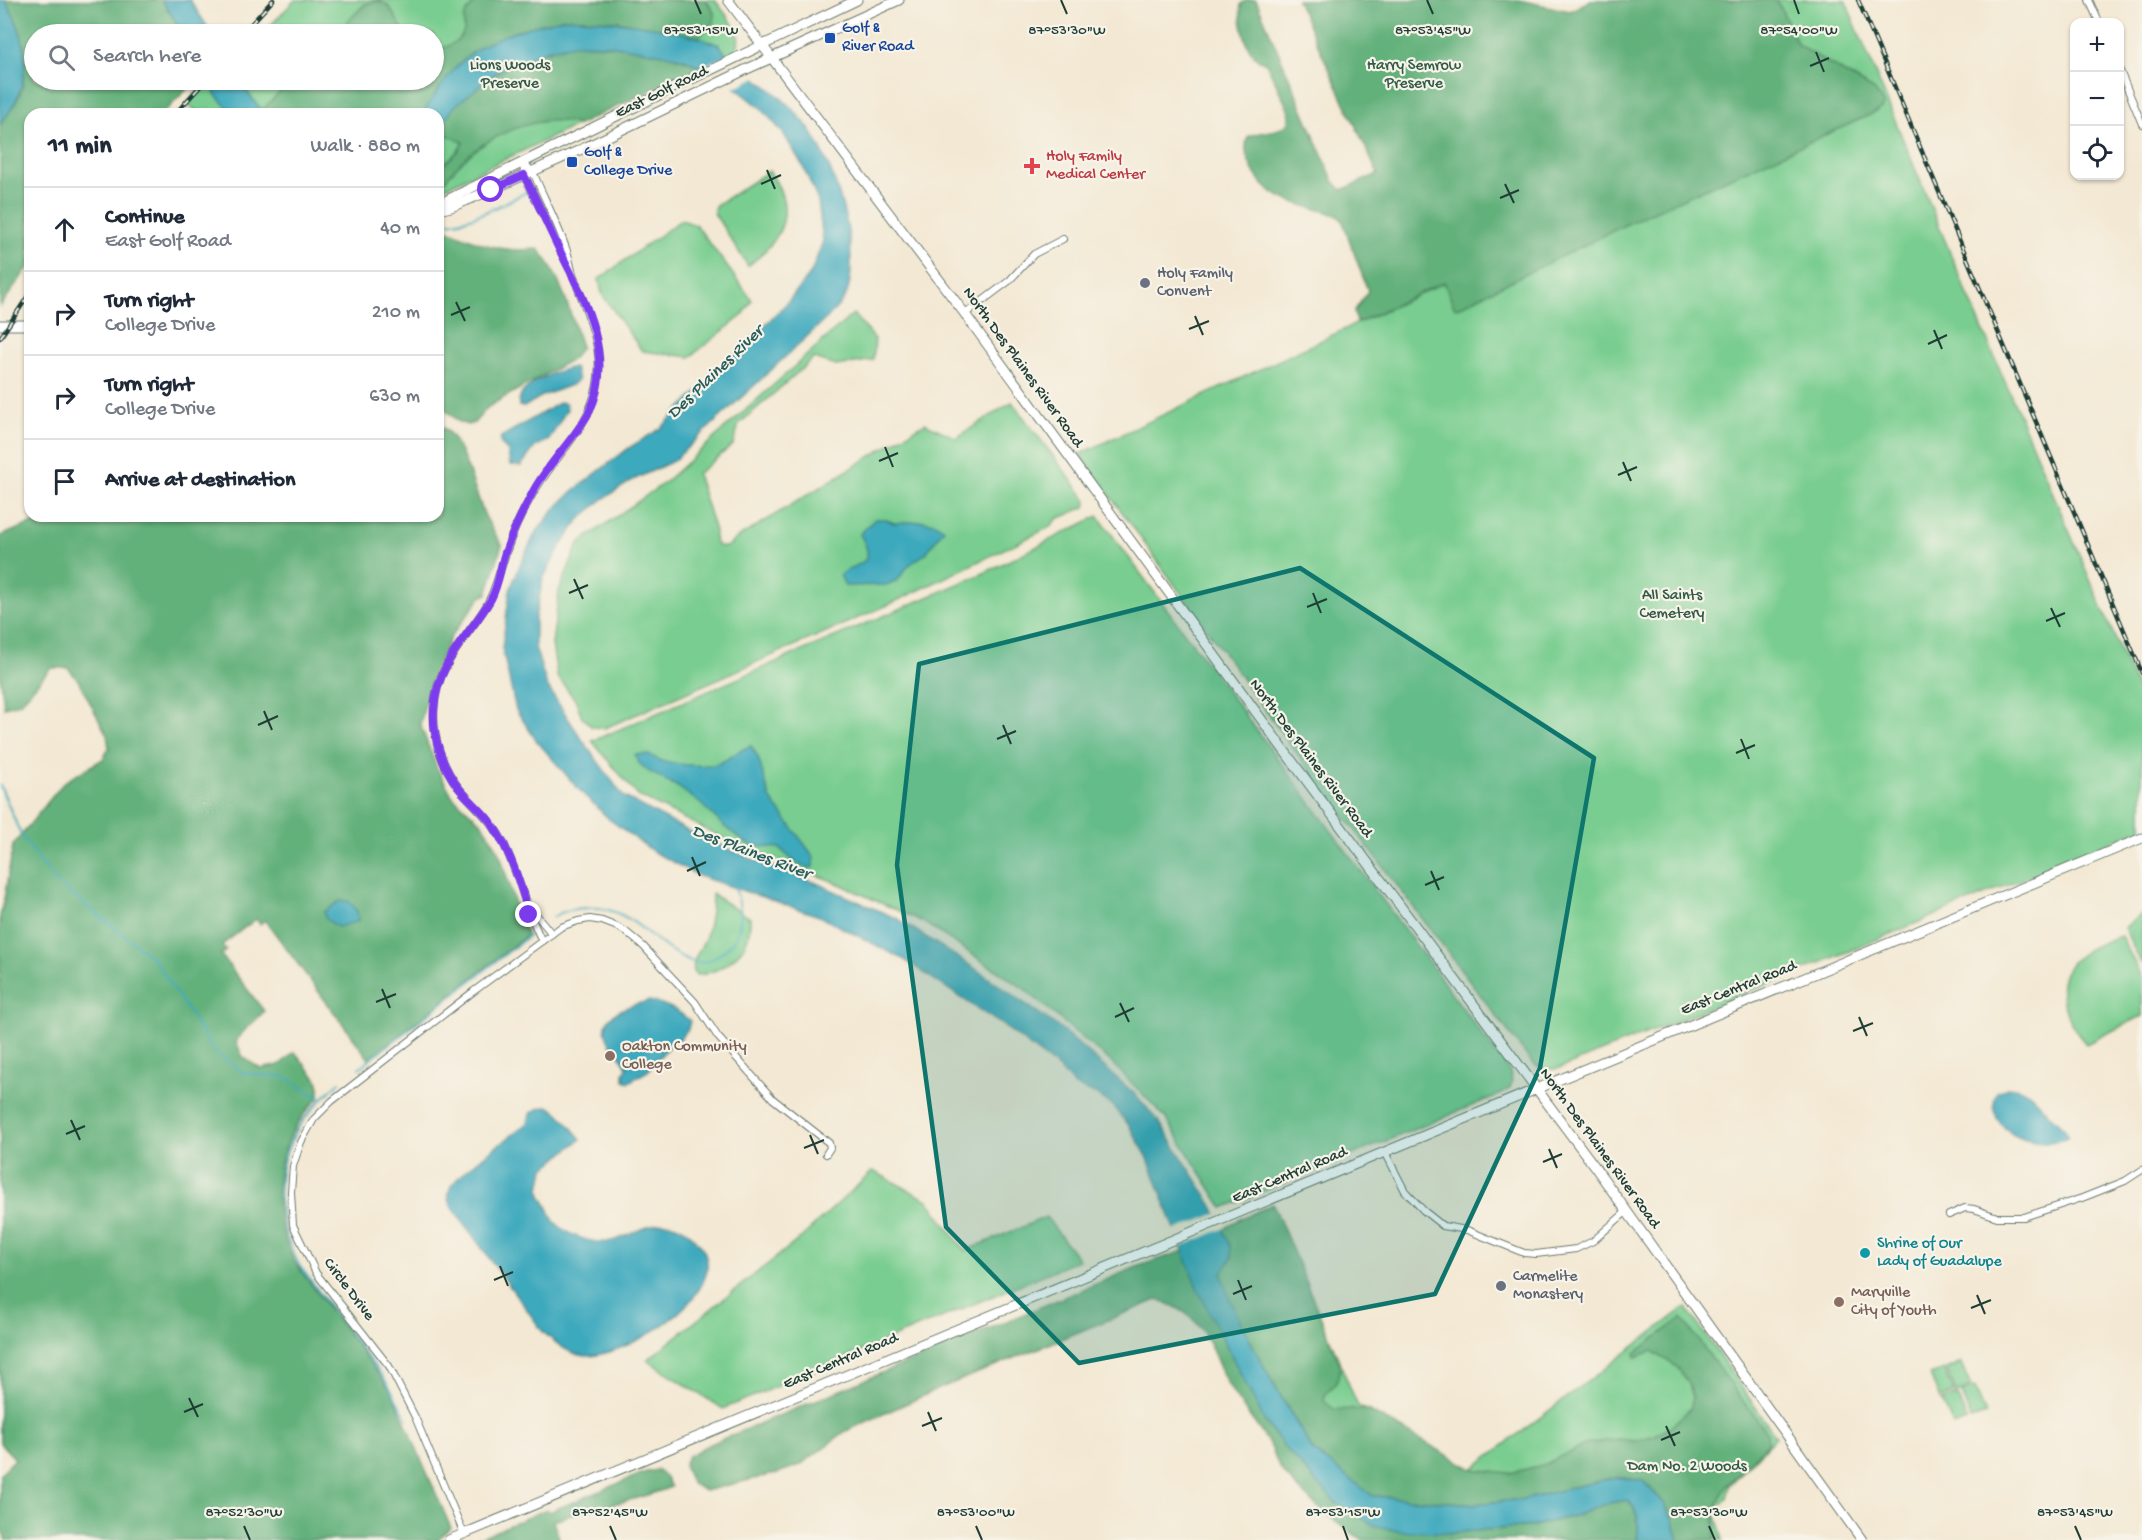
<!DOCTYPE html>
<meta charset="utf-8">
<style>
body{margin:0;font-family:"Gochi Hand",sans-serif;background:#f2f2f3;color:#1f2937}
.controls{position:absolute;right:18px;top:18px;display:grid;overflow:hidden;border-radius:12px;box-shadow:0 2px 4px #0004}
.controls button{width:54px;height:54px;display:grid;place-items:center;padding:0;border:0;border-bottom:2px solid #e0e1e3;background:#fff;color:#1f2937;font:30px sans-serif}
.stop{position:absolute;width:18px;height:18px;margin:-14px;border:4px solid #7c3aed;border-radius:50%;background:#fff}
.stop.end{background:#7c3aed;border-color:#fff;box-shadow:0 2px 6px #0008}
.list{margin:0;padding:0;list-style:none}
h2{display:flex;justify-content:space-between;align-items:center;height:78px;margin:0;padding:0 24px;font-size:26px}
h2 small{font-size:20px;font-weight:400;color:#747a83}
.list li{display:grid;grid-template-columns:39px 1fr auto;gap:18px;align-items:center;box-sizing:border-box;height:84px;padding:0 24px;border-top:2px solid #e0e1e3}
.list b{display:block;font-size:22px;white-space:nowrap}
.list p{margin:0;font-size:20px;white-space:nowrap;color:#747a83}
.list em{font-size:20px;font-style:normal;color:#747a83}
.icon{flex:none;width:33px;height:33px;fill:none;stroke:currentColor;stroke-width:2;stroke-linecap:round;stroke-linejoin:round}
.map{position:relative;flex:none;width:2142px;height:1540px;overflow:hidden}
.search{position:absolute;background:#fff;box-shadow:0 2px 4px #0004;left:24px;top:24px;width:420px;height:66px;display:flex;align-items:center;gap:15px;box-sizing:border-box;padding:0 21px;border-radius:33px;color:#747a83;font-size:22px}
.panel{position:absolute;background:#fff;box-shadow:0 2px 4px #0004;left:24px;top:108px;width:420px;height:414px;border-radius:18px}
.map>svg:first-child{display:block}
.green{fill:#79cd90;stroke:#4c8562;stroke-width:1.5}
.forest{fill:#62b07a;stroke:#407657;stroke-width:1.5}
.water{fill:#3da9bd;stroke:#2e7378;stroke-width:1.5}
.pier{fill:#f3e8d3}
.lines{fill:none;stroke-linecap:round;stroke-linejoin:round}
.stream{stroke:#3da9bd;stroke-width:2}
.street-casing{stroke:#69796c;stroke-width:8}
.secondary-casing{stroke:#69796c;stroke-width:11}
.primary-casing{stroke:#69796c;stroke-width:11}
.street{stroke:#fff;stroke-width:6}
.secondary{stroke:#fff;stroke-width:9}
.primary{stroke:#fff;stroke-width:9}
.rail-casing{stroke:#1f3d34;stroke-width:4.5}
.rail{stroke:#f7f3e8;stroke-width:2;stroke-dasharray:7;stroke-linecap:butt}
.route{stroke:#7c3aed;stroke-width:8}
.marked{fill:#0f766e;fill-opacity:0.2;stroke:#0f766e;stroke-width:4.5;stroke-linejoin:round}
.ticks{fill:none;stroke:#1f3d34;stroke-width:2}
.transit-dot{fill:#1a4fb4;stroke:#f7f3e8;stroke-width:2}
.health-dot{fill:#e0444e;stroke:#f7f3e8;stroke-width:2}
.worship-dot{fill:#6b7280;stroke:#f7f3e8;stroke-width:2}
.education-dot{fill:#8d6e63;stroke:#f7f3e8;stroke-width:2}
.culture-dot{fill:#0f9aa8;stroke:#f7f3e8;stroke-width:2}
.labels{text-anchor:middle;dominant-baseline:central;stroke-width:4.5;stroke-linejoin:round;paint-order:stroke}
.transit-label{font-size:16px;fill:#164399;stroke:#f7f3e8;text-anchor:start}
.park-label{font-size:16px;fill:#315a46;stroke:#f7f3e8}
.street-label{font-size:16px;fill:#1f3d34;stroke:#f7f3e8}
.health-label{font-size:16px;fill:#be3a42;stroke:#f7f3e8;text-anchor:start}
.worship-label{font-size:16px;fill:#5b616d;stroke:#f7f3e8;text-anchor:start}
.education-label{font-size:16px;fill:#785e54;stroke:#f7f3e8;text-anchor:start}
.culture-label{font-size:16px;fill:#0d838f;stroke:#f7f3e8;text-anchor:start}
.water-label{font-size:18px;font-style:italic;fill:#285d5d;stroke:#f7f3e8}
.ticks-label{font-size:15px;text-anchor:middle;fill:#1f3d34;stroke:#f7f3e8;stroke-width:4.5;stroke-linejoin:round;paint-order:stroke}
</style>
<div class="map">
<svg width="2142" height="1540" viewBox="0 0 2142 1540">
<rect width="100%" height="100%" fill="#f7f3e8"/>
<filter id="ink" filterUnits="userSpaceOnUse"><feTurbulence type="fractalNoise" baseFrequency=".0167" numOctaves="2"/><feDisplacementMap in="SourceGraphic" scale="12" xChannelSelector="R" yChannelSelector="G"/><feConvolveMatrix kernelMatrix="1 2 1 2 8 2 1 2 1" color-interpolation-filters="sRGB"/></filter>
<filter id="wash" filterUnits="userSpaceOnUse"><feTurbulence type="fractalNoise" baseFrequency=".008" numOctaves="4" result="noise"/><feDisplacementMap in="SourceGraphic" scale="24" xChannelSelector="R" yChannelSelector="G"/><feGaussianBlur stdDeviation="1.35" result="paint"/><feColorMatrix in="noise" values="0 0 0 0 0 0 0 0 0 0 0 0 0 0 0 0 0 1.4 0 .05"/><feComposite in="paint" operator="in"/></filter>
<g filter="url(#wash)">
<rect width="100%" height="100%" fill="#f3e8d3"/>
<g class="green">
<path d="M295 0H715C726 16 753 40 729 56L725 55 438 191V114H265L247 92 242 80H434V34H262Z"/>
<path d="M1777 0H1845L1961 279 2142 701V829L1852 950 1561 1068C1549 1070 1542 1069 1532 1063L1289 743 1080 454 1445 282 1877 95 1875 91 1798 45Z"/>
<path d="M208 80H211L215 94 233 114H192L195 110 187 103Z"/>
<path d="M769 171C798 211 783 239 748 266L714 213 715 206Z"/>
<path d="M681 220 696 225 752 300 743 315 690 357 642 351 602 294 599 279Z"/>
<path d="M853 314 875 339 873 360 836 366 814 358 739 424 733 445 697 474 715 531 714 540 718 546 727 547 737 538 925 423 956 438 1012 402 1087 501 1085 507 1057 519 1050 527 888 605 605 728 592 727 582 717 576 701 557 676 552 644 559 591 579 543 664 483Z"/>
<path d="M1098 516 1510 1072 1512 1082 1510 1088 1503 1093 1223 1208 1165 1117 1111 1062 1022 987 923 922 835 882 741 847 638 796 592 741 984 573Z"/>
<path d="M712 894 750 918C750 924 750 931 748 937 742 957 717 974 697 975L693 972C692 956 702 950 706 936 710 921 712 910 712 894Z"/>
<path d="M2142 914V965L2124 928Z"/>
<path d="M2121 936 2142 977V1016L2086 1044C2075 1032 2068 1020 2064 1004 2052 964 2088 946 2121 936Z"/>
<path d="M873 1171 928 1200 965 1251 1046 1217 1079 1260 723 1409 647 1360 803 1236Z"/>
<path d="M1273 1204 1358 1406 1472 1469 1686 1307 1776 1437 1730 1485 1727 1498 1715 1512 1723 1540H1679L1672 1518 1373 1496 1230 1245 1223 1230 1238 1220Z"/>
<path d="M1961 1363 1971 1387 1956 1393 1947 1369Z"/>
<path d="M1945 1370 1954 1393 1940 1399 1930 1375Z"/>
<path d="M1975 1388 1986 1414 1971 1419 1961 1393Z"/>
<path d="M1957 1395 1967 1421 1953 1426 1942 1401Z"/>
</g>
<g class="forest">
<path d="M5 0H162L184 34H34V80H196L162 114H30V265L0 307V124C26 94 28 77 19 39 16 24 13 13 5 0Z"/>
<path d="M476 0H706L715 14 714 21 699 37 617 21 565 18 513 32 444 82 422 114H265L262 110 292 80H434V51C444 48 462 42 464 30 464 24 463 20 465 15 468 9 473 7 476 0Z"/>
<path d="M1247 0H1256L1334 182 1342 190 1378 174 1297 0H1519L1570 11 1591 0H1777L1798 45 1875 91 1883 103 1882 108 1872 114 1635 220 1457 308 1454 307 1444 282 1357 323 1354 312 1368 291 1342 220 1336 215C1300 203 1266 203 1250 164 1246 154 1244 148 1248 137 1261 130 1277 134 1289 123V111L1266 63C1263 61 1260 61 1257 59 1245 49 1239 18 1241 4Z"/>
<path d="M378 1 388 5 406 34H335L365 4Z"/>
<path d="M574 44C616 45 662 48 700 67L578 125C547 113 507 129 481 146 464 157 450 174 438 189 438 185 437 178 438 174 442 160 459 156 463 142L438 131C444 123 449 112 456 105 488 71 530 54 574 44Z"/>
<path d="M438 225C475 242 496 253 538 249 559 271 572 317 581 347L573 359 503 398 488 407 474 423 467 425 458 421 438 403Z"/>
<path d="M438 426C460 429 476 497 485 516 490 526 496 536 502 545L487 594 481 597 452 635 433 674 420 724 437 768 453 797 481 822 499 851 515 904 527 935 369 1059 265 920 260 924 256 919 222 945 226 950 221 955 264 1011C254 1024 244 1027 236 1042L243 1057 261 1069 279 1065 295 1052 319 1082V1097C272 1144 266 1206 296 1264L392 1392 451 1528 437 1540H6L0 1525V1474L15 1459 0 1443V916L3 905 13 845 64 782 103 759 109 748 107 735 78 680 68 668H51L20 703 4 707 0 672V536L48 517 438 516Z"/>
<path d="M1273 1204 1341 1366 1336 1383 1325 1394 1324 1401 1334 1409 1368 1410 1472 1469 1510 1473 1543 1465 1587 1444 1618 1439 1634 1441 1655 1435 1669 1428 1690 1409 1693 1398 1689 1384 1677 1367 1652 1351 1636 1357 1635 1353 1682 1318 1767 1433 1768 1443 1724 1489 1715 1512V1540H1679L1672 1518 1664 1503 1643 1481 1615 1477 1526 1499 1475 1504 1373 1496 1313 1451 1271 1380 1243 1327 1228 1295 1221 1274 1232 1257 1230 1245 1223 1230 1238 1220Z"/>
<path d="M1184 1251 1198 1290 1336 1503 1449 1533 1533 1526 1577 1515 1608 1503 1628 1500C1638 1513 1639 1523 1637 1540H1362C1332 1519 1302 1497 1280 1468 1276 1462 1275 1453 1271 1447 1258 1425 1239 1405 1227 1383 1207 1343 1206 1314 1157 1300L936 1390 846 1431 800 1465 778 1473 705 1491 691 1483 684 1465 688 1456 708 1445 1139 1266Z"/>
<path d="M657 1470 666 1478 671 1487C633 1502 591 1507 553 1521L560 1540H474L547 1509 549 1512 646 1472Z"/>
</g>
<g class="water">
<path d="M0 0H5C31 41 33 87 0 124Z"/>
<path d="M162 0H190L212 34H184Z"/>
<path d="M565 18C617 21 671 26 720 45 730 64 752 74 768 87 781 97 794 110 804 122 833 158 862 248 847 293 844 302 833 311 827 318L673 461 633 480 603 499 579 520 559 549 543 579 535 619V647L547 686 581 738 623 796 686 830 752 859 814 882 898 919 973 967 1060 1028 1136 1095 1160 1123 1213 1206 1230 1245 1232 1257 1221 1274 1228 1295 1243 1327 1271 1380 1313 1451 1373 1496 1475 1504 1526 1499 1615 1477 1643 1481 1664 1503 1672 1518 1679 1540H1637C1640 1522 1639 1514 1628 1500L1608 1503 1577 1515 1533 1526 1449 1533 1397 1531 1374 1525 1336 1503 1286 1449 1265 1422 1198 1290 1147 1156 1128 1124 1111 1104 1097 1095 1075 1086 1058 1068 1005 1027 903 959 819 916 699 876 654 852 610 820 581 792 536 740 516 710 502 648 510 590 519 567 535 534 553 511 573 491 630 447 660 429 786 304 811 273 823 241 818 201 803 166 783 133 761 108 737 89 701 67 684 59 658 53 608 45 574 44 546 50 497 72 455 106 438 131V114H422C436 93 451 68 473 52 499 33 534 26 565 18Z"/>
<path d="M211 80H242L247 92 265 114H233L215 94Z"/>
<path d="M570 368H575L578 380 571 385 542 396 524 407 519 406C515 386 554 372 570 368Z"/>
<path d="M561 402 566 404 567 409 549 440 535 447 521 466 510 465 508 452 500 442 501 437Z"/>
<path d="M875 519H885L894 523 924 521 935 523 944 529 926 553 908 566 898 580 886 585 845 586 840 575C860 560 878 566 860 534Z"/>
<path d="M751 746 758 757 770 798 814 857 813 867 810 868 795 862 779 848 753 846 745 842 726 828 701 804 678 787 648 771 639 763 635 755C655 752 649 758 665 762 680 765 698 766 713 765 727 763 736 750 751 746Z"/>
<path d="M340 901H348C355 907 359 912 358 921L338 927 326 919 324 912Z"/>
<path d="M649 1001C665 1004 677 1009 690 1021L688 1029 678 1041 668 1047 648 1071 629 1082 624 1080V1073L627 1067C622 1056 613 1050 608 1040 596 1014 630 1005 649 1001Z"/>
<path d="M2007 1087C2034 1089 2033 1099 2050 1115 2058 1123 2064 1127 2069 1137 2040 1152 1980 1132 1997 1092Z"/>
<path d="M548 1106 559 1113 581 1139 544 1169C543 1176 540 1185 540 1192 541 1196 544 1201 546 1204 549 1209 551 1216 554 1221 565 1234 591 1244 607 1242 636 1237 660 1209 688 1232 694 1238 702 1245 705 1253 723 1299 625 1357 586 1356 569 1355 556 1343 543 1332L452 1207C449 1201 447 1196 450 1189 457 1172 511 1137 528 1123 529 1111 536 1109 548 1106Z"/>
</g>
<g class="pier">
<path d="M727 55 758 76 732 89 697 69Z"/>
<path d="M1218 1213 1225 1228 1180 1247 1173 1231Z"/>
</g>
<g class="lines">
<g class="stream">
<path d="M438 222C463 227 504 203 527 192"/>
<path d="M0 785 21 835 55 881 154 959 214 1051 243 1073 285 1077 321 1099"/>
<path d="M553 917C564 910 575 908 588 908 632 905 654 948 691 961 701 965 709 961 717 956 743 939 745 916 735 888"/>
<path d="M359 1068 530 935"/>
<path d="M340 1082C322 1098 305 1114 294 1135 271 1176 278 1225 299 1265L388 1384 407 1419"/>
</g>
</g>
</g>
<g filter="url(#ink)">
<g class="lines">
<g class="street-casing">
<g id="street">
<path d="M2089 0 2099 22"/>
<path d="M2120 71 2142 124"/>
<path d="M523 162 533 172C544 198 558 224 567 251 570 260 571 269 574 277 590 324 611 358 590 408 578 438 546 468 530 499 520 516 512 534 506 553 499 572 496 590 485 608 458 650 428 674 435 730 437 750 446 772 459 788 474 806 494 822 504 844 519 876 526 910 542 941"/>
<path d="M523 162 524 175 569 267"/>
<path d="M965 314 1009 281 1034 254 1063 239"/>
<path d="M526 902 552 934"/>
<path d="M1385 1152 1405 1191 1424 1211 1443 1226 1467 1230 1524 1253 1536 1254 1576 1249 1593 1241 1627 1211"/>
<path d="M1949 1215 1965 1208 1974 1209 1997 1217H2024L2082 1198 2125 1181 2142 1170"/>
<path d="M464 1534 415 1417 389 1366 316 1273 293 1225 291 1192 293 1166 301 1142 314 1119 332 1101 474 991 561 927 578 921 590 919 602 921 615 926 625 931 643 946 695 1002 718 1037 773 1099 829 1143 830 1148 826 1154"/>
</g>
</g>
<g class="secondary-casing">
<path id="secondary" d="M449 1540 2142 838"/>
</g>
<g class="primary-casing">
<g id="primary">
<path d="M728 0 965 314 1289 757 1595 1167 1862 1540"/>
<path d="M438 207 447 200 675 87 857 0"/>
<path d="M438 210 451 207 491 190 580 150 747 69 899 0"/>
<path d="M0 325H30"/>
</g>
</g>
<use href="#street" class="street"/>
<use href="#secondary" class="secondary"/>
<use href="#primary" class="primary"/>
<g class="rail-casing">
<g id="rail">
<path d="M1858 0 2142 673"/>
<path d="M242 34 273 0"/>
<path d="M175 114 206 80"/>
<path d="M0 338 30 293"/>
</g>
</g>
<use href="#rail" class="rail"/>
</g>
</g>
<g class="lines" filter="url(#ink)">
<path class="route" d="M491 190 524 175C537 201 548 227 561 253 585 300 616 359 589 412 574 440 549 462 534 490 523 511 511 533 504 556 500 570 498 586 491 599 468 638 437 661 434 710 432 736 442 766 458 787 469 801 485 812 494 827 511 853 521 886 529 915"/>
</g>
<path class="marked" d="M1300 568 1594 758 1540 1068 1435 1294 1079 1363 946 1227 897 865 919 664Z"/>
<path class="ticks" d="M695 0 701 14M1061 0 1067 14M1427 0 1433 14M1794 0 1799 14M1816 52 1824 72M1810 66 1829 58M767 170 775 189M761 184 781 175M1505 184 1514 203M1500 198 1519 190M456 302 465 321M451 315 470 307M1195 316 1203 335M1189 329 1209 321M1934 330 1942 349M1928 344 1947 335M885 447 893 467M879 461 898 453M1623 462 1631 481M1618 475 1637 467M574 579 583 599M569 593 588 585M1313 593 1321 613M1307 607 1327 599M2051 608 2060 627M2046 621 2065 613M264 711 272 730M258 725 278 716M1003 725 1011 744M997 739 1016 731M1741 739 1749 759M1736 753 1755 745M692 857 700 876M687 871 706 862M1431 871 1439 890M1425 885 1444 877M382 989 390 1008M376 1002 396 994M1120 1003 1129 1022M1115 1017 1134 1008M1859 1017 1867 1036M1853 1031 1873 1023M71 1120 80 1140M66 1134 85 1126M810 1135 818 1154M804 1148 824 1140M1549 1149 1557 1168M1543 1162 1562 1154M500 1266 508 1286M494 1280 513 1272M1238 1280 1246 1300M1233 1294 1252 1286M1977 1295 1985 1314M1971 1308 1991 1300M189 1398 198 1417M184 1412 203 1404M928 1412 936 1431M922 1426 942 1418M1666 1426 1675 1446M1661 1440 1680 1432M244 1526 250 1540M610 1526 616 1540M976 1526 982 1540M1343 1526 1348 1540M1709 1526 1715 1540M2075 1526 2081 1540"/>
<g class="transit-dot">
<rect x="824" y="32" width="12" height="12" rx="3"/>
<rect x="566" y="156" width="12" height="12" rx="3"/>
</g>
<path class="health-dot" d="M1029 157h6v6h6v6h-6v6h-6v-6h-6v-6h6z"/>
<g class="worship-dot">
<circle cx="1145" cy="283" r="6"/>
<circle cx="1501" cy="1286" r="6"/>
</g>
<g class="education-dot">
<circle cx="610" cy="1056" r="6"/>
<circle cx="1839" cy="1302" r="6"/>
</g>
<circle class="culture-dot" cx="1865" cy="1253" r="6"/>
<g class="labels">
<g class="transit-label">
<text x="842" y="29">Golf &amp;<tspan x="842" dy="18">River Road</tspan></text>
<text x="584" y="153">Golf &amp;<tspan x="584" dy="18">College Drive</tspan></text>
</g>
<g class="park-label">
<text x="510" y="66">Lions Woods<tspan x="510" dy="18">Preserve</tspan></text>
<text x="1414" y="66">Harry Semrow<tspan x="1414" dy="18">Preserve</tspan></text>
<text x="1672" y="596">All Saints<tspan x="1672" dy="18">Cemetery</tspan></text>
<text x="1687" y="1467">Dam No. 2 Woods</text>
</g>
<g class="street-label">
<text transform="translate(662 93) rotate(-26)">East Golf Road</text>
<text transform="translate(1022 368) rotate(54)">North Des Plaines River Road</text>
<text transform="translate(1310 759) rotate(53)">North Des Plaines River Road</text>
<text transform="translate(1739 989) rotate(-22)">East Central Road</text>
<text transform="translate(1599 1149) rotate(54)">North Des Plaines River Road</text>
<text transform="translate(1290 1176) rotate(-23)">East Central Road</text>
<text transform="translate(348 1290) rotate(53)">Circle Drive</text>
<text transform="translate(841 1362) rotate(-23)">East Central Road</text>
</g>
<g class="health-label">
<text x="1046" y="157">Holy Family<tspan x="1046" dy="18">Medical Center</tspan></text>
</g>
<g class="worship-label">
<text x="1157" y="274">Holy Family<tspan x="1157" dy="18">Convent</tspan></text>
<text x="1513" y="1277">Carmelite<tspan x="1513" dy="18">Monastery</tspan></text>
</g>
<g class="education-label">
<text x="622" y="1047">Oakton Community<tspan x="622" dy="18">College</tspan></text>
<text x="1851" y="1293">Maryville<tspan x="1851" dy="18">City of Youth</tspan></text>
</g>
<g class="culture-label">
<text x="1877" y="1244">Shrine of Our<tspan x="1877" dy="18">Lady of Guadalupe</tspan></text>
</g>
<g class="water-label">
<text transform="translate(716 373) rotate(-44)">Des Plaines River</text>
<text transform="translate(751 853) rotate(21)">Des Plaines River</text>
</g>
</g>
<g class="ticks-label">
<text x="701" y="34">87°53'15"W</text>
<text x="1799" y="34">87°54'00"W</text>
<text x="1067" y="34">87°53'30"W</text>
<text x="1433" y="34">87°53'45"W</text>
<text x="244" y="1516">87°52'30"W</text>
<text x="610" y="1516">87°52'45"W</text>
<text x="976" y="1516">87°53'00"W</text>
<text x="1343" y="1516">87°53'15"W</text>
<text x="1709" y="1516">87°53'30"W</text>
<text x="2075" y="1516">87°53'45"W</text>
</g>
</svg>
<div class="controls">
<button>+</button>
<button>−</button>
<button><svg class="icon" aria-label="locate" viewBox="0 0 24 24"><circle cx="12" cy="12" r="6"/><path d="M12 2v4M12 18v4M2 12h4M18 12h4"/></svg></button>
</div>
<div class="stop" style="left:491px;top:190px"></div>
<div class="stop end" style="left:529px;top:915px"></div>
<div class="search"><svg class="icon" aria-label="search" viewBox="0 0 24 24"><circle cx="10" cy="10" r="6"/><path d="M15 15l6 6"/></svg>Search here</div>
<section class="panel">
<h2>11 min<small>Walk · 880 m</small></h2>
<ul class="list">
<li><svg class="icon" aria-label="ahead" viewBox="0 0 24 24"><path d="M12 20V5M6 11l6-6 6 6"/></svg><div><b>Continue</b><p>East Golf Road</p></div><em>40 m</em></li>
<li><svg class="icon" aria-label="right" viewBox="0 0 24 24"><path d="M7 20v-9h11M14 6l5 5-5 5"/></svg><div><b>Turn right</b><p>College Drive</p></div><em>210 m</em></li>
<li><svg class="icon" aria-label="right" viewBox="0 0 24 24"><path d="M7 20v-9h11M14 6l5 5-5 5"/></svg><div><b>Turn right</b><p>College Drive</p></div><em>630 m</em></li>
<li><svg class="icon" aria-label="arrive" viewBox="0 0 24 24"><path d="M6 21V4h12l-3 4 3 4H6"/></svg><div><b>Arrive at destination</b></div></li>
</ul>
</section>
</div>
